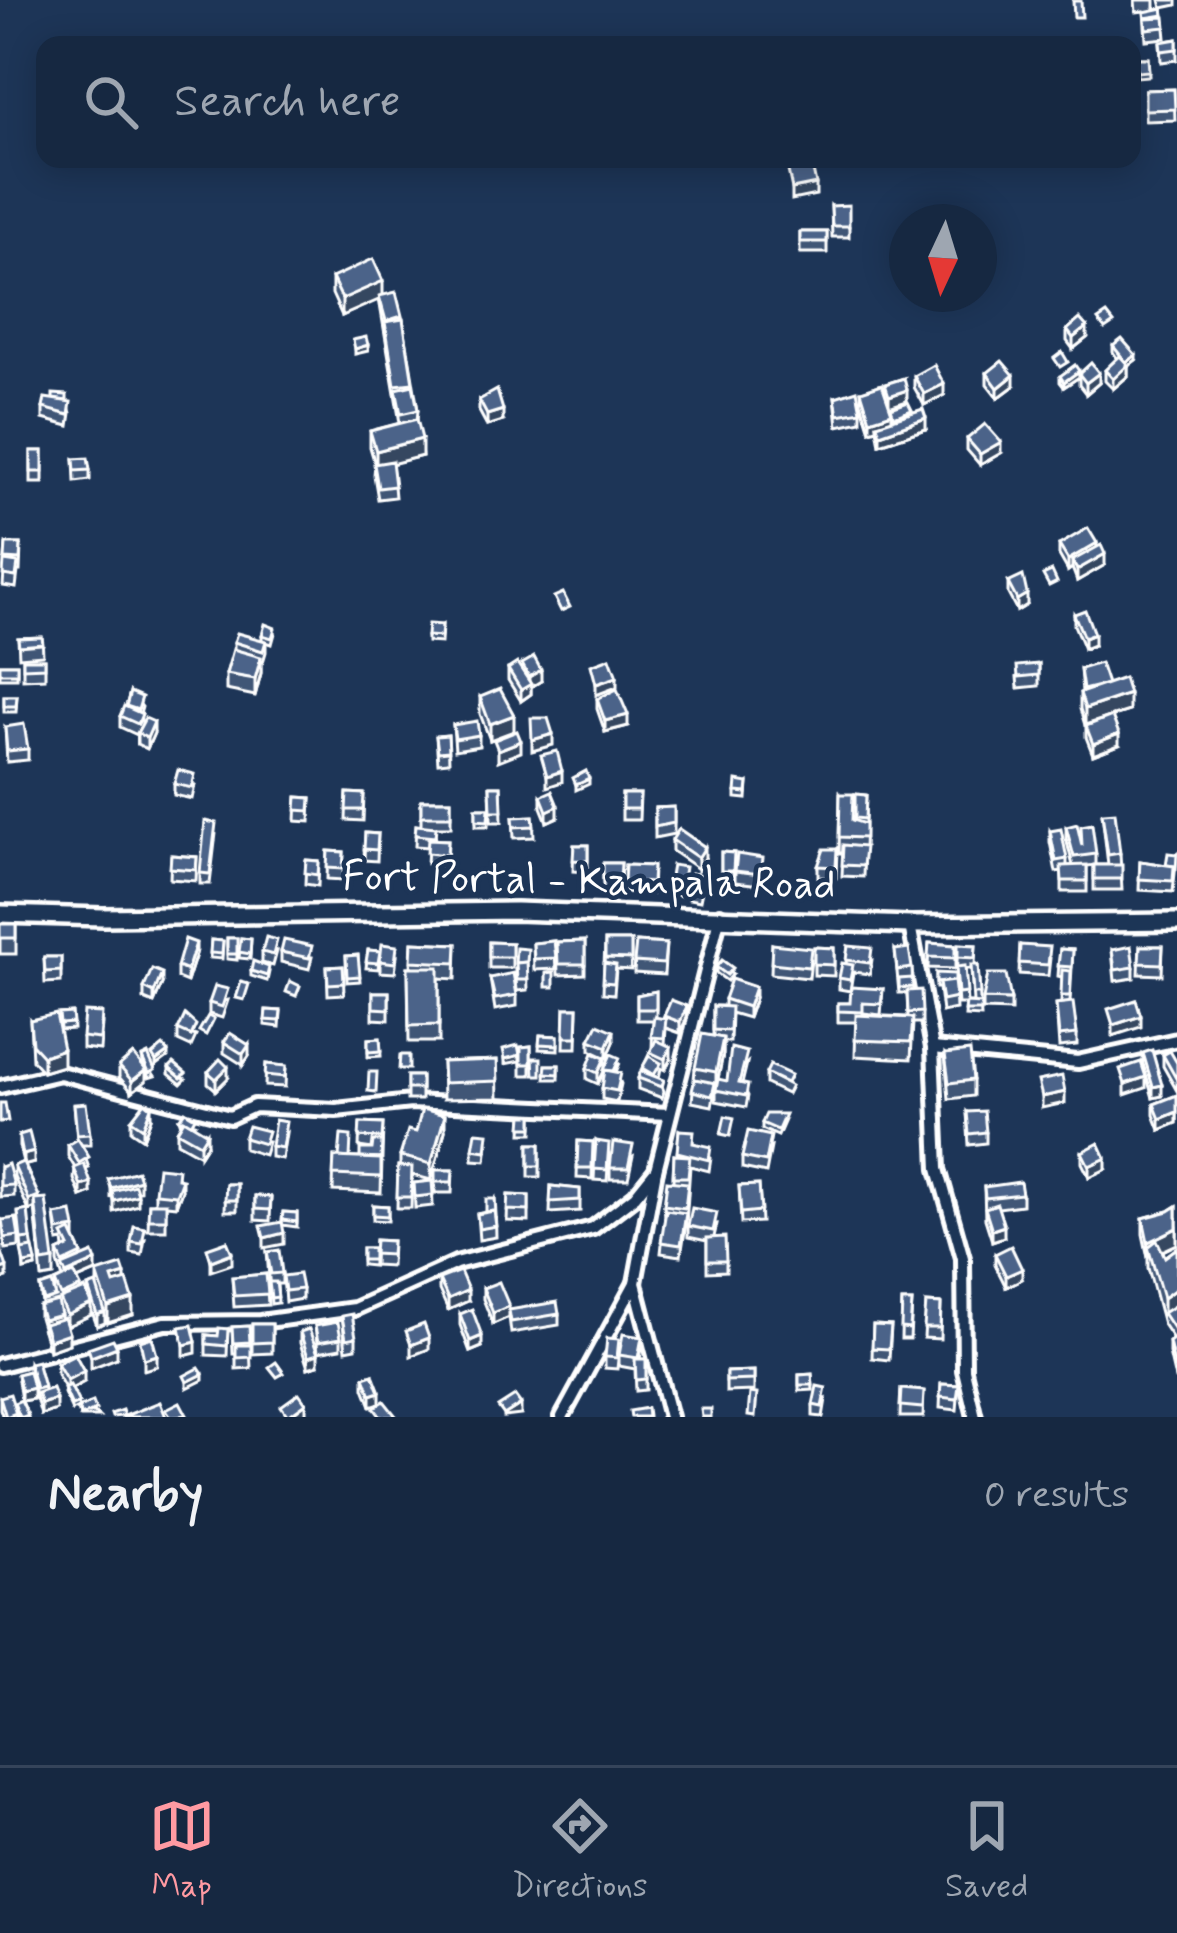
<!DOCTYPE html>
<style>
body{margin:0;font-family:Mynerve,sans-serif;background:#23344c;color:#f1f3f6}
.compass{position:absolute;left:889px;top:204px;width:108px;height:108px;border-radius:50%;background:#162841;box-shadow:0 6px 30px #0003;rotate:184deg}
.list{margin:0;padding:0;list-style:none}
h2{display:flex;justify-content:space-between;align-items:center;height:156px;margin:0;padding:0 48px;font-size:51px}
h2 small{font-size:39px;font-weight:400;color:#9ea6b1}
.icon{flex:none;width:66px;height:66px;fill:none;stroke:currentColor;stroke-width:2;stroke-linecap:round;stroke-linejoin:round}
.map{position:relative;flex:none;width:1177px;height:1417px;overflow:hidden}
.search{position:absolute;background:#162841;box-shadow:0 6px 30px #0003;left:36px;right:36px;top:36px;height:132px;display:flex;align-items:center;gap:30px;box-sizing:border-box;padding:0 42px;border-radius:24px;color:#9ea6b1;font-size:45px}
.sheet{height:348px;background:#162841}
nav{display:flex;justify-content:space-around;align-items:center;box-sizing:border-box;height:168px;border-top:3px solid #35445a;background:#162841;font-size:33px;color:#9ea6b1}
nav a{display:grid;justify-items:center;gap:6px}
nav .on{color:#ff9aa2}
.map>svg:first-child{display:block}
.lines{fill:none;stroke-linecap:round;stroke-linejoin:round}
.street-casing{stroke:#fff;stroke-width:20}
.primary-casing{stroke:#fff;stroke-width:24}
.street{stroke:#1d3557;stroke-width:10}
.primary{stroke:#1d3557;stroke-width:15}
.wall{fill:#405676;stroke:#fff;stroke-width:3;fill-rule:evenodd}
.shaded-wall{fill:#344660;stroke:#fff;stroke-width:3}
.building{fill:#4b6489;stroke:#fff;stroke-width:3}
.labels{text-anchor:middle;dominant-baseline:central;stroke-width:9;stroke-linejoin:round;paint-order:stroke}
.street-label{font-size:42px;fill:#fff;stroke:#1d3557}
</style>
<div class="map">
<svg width="1177" height="1417" viewBox="0 0 1177 1417">
<rect width="100%" height="100%" fill="#1d3557"/>
<filter id="ink" filterUnits="userSpaceOnUse"><feTurbulence type="fractalNoise" baseFrequency=".00833" numOctaves="2"/><feDisplacementMap in="SourceGraphic" scale="24" xChannelSelector="R" yChannelSelector="G"/><feConvolveMatrix kernelMatrix="1 2 1 2 8 2 1 2 1" color-interpolation-filters="sRGB"/></filter>
<g filter="url(#ink)">
<g class="lines">
<g class="street-casing">
<g id="street">
<path d="M910 925 933 1048 938 1169 963 1258 964 1370 975 1417"/>
<path d="M933 1048 1078 1062 1177 1040"/>
<path d="M0 1087 60 1073 230 1117 254 1106 336 1110 411 1102 669 1114"/>
<path d="M0 1365 165 1323 260 1322 354 1309 456 1263 593 1228 635 1196 656 1170"/>
<path d="M562 1417 635 1283"/>
<path d="M670 1417 635 1283 656 1170 720 915"/>
</g>
</g>
<g class="primary-casing">
<path id="primary" d="M0 914 103 917 516 911 910 925 1177 922"/>
</g>
<use href="#street" class="street"/>
<use href="#primary" class="primary"/>
</g>
<g class="wall">
<path d="M1135 0H1155V9L1162 8 1160 0H1177V5L1163 8 1166 38 1146 40 1144 11 1136 12Z"/>
<path d="M1177 39V60L1161 62 1160 42Z"/>
<path d="M1136 58H1148L1149 76 1137 77Z"/>
<path d="M1174 89 1175 120 1145 121V90Z"/>
<path d="M831 206 849 226V237H832Z"/>
<rect x="800" y="232" width="27" height="21"/>
<path d="M332 278 383 296 403 319 418 410 417 421 422 456 392 463 395 497 378 499 374 475 375 464 370 447V431L400 423 379 299 342 316 332 294Z"/>
<path d="M1067 330 1087 338 1073 349 1067 341Z"/>
<path d="M1113 346 1136 360 1128 366V376L1113 389 1105 381V370L1117 358 1113 352Z"/>
<path d="M987 373 1014 386 998 398 987 384Z"/>
<path d="M1079 374 1099 383 1086 394 1079 385V377L1064 387 1060 382V376Z"/>
<path d="M914 376 944 395 924 405 914 387Z"/>
<path d="M904 378 890 407 891 411 912 412 926 429 880 444 877 429 870 431 861 402V391L885 395V384Z"/>
<path d="M835 397 861 411V421L838 426Z"/>
<path d="M479 400 503 421 487 426 479 411Z"/>
<path d="M67 401 71 413 69 426 43 419V408Z"/>
<path d="M967 439 1001 453 980 465 967 450Z"/>
<rect x="31" y="451" width="12" height="32"/>
<path d="M74 459 90 470V480L75 482Z"/>
<path d="M6 544H21L20 571H18L16 588 3 586Z"/>
<path d="M1059 545 1097 548 1105 565 1077 581 1072 568 1068 571 1059 555Z"/>
<path d="M1008 583 1027 605 1017 611 1008 594Z"/>
<path d="M1074 614 1094 645 1084 649 1074 625Z"/>
<path d="M442 625 441 643 427 642V636Z"/>
<path d="M275 633 272 644 266 642V652L263 662 261 661V673L255 696 226 690V674L234 649V642L262 640V635Z"/>
<path d="M42 637 43 655 19 657 18 638Z"/>
<path d="M23 659H45V678L23 679Z"/>
<rect x="0" y="664" width="17" height="14"/>
<path d="M522 664 541 681 531 687V694L521 701 508 680V669L522 670Z"/>
<path d="M1039 664V686L1018 688 1017 677Z"/>
<path d="M1080 669 1107 684 1129 711 1085 725 1080 709V693L1082 692Z"/>
<path d="M130 692 142 707 140 714 142 723 154 733 147 749 137 744V735L120 727V716L126 707Z"/>
<path d="M4 696H17L16 712H4Z"/>
<path d="M480 697 514 731 490 740 480 714Z"/>
<path d="M597 699 628 726 605 732 597 709Z"/>
<path d="M453 725 479 735V746L455 750Z"/>
<path d="M1086 726 1119 745 1093 755 1086 737Z"/>
<path d="M5 727 28 749V760L7 762Z"/>
<path d="M448 735 449 762 438 763 436 736Z"/>
<path d="M748 783 747 799 736 798V792Z"/>
<path d="M174 784 195 785 192 799 174 795Z"/>
<path d="M490 786H501L502 822H491Z"/>
<path d="M347 793 364 794 363 821 346 820Z"/>
<path d="M622 794H640L639 820H622Z"/>
<path d="M840 794 855 821V794L866 795 863 877 842 876 843 853H839Z"/>
<path d="M541 796 558 817 547 822 541 807Z"/>
<path d="M297 797 311 798 310 822 296 821Z"/>
<path d="M421 800H451V827H434L436 840H448L447 866 427 864 428 847 415 846 416 825 421 826Z"/>
<path d="M674 807V834L655 838V808Z"/>
<path d="M476 808H489L488 826H476Z"/>
<path d="M1102 813 1120 853 1122 890H1094V865H1108Z"/>
<path d="M533 816 534 837 514 838 513 817Z"/>
<path d="M1066 827 1096 854V865L1087 866V892H1062V871L1056 872 1050 842V831L1067 859V866H1073L1066 838Z"/>
<path d="M216 833 210 884H200V873Z"/>
<path d="M365 833 378 834 377 861 364 860Z"/>
<path d="M672 840 705 858 698 869 672 851Z"/>
<path d="M574 845H588V872L573 871Z"/>
<path d="M837 849 836 878 818 877V866Z"/>
<path d="M328 851 344 852 343 880 327 879Z"/>
<path d="M721 852 734 853 733 882H721Z"/>
<path d="M1177 854 1173 892 1139 890 1140 861 1166 865Z"/>
<path d="M171 855 197 857 196 881 170 879Z"/>
<path d="M306 860 319 861 318 886 305 884Z"/>
<path d="M603 863H621L620 892H603Z"/>
<path d="M625 865 653 866 652 894 624 892Z"/>
<path d="M763 869 761 885 735 882V871Z"/>
<path d="M685 878 682 896 669 894V883Z"/>
<path d="M703 886 700 901 689 899V889Z"/>
<rect x="0" y="924" width="16" height="30"/>
<path d="M227 938H237V960L227 959Z"/>
<path d="M241 938 251 939 250 959 239 958Z"/>
<path d="M211 940 223 941 222 959 210 958Z"/>
<path d="M554 941 556 969 534 970 533 943Z"/>
<path d="M585 941V974L558 975 557 942Z"/>
<path d="M605 941H631V970L616 969 614 994 603 993Z"/>
<path d="M412 942 457 944 456 979 439 978V1042H409L408 967H411Z"/>
<path d="M489 942 512 943V968H489Z"/>
<path d="M636 942 666 944 664 975 634 973Z"/>
<path d="M929 943 955 945V969L928 968Z"/>
<path d="M772 944 811 959 809 978 771 974Z"/>
<path d="M958 944 976 945 975 965H978L981 1017 965 1016 966 1004H958L956 978ZM965 969H971L973 1003H967Z"/>
<path d="M1020 945 1050 958 1048 976 1019 974Z"/>
<path d="M848 946 872 959 870 974 853 972 850 991 839 989V978L846 964Z"/>
<path d="M1140 946H1163L1162 975 1139 974Z"/>
<path d="M814 947 834 948V976L814 975Z"/>
<path d="M1060 949 1073 950 1070 1002 1077 1034V1045L1059 1047 1056 1004 1061 1003 1062 977 1058 976Z"/>
<path d="M368 950 380 951 378 969 366 968Z"/>
<path d="M895 950 912 968 913 991 922 1012V1023H913L911 1059 855 1056 856 1022H838V1003H850L883 989 881 1015 863 1013V1015L908 1017 907 993H899Z"/>
<path d="M1112 950 1134 967V978L1115 981Z"/>
<path d="M277 951 273 966 262 963V952Z"/>
<path d="M281 952 312 957 309 969 281 962Z"/>
<path d="M196 954 187 982 177 978V967Z"/>
<path d="M358 955 360 981 347 982 346 956Z"/>
<path d="M397 956 395 973 380 972V961Z"/>
<path d="M44 957H61V982L45 983Z"/>
<path d="M527 965 528 990 517 991 515 968Z"/>
<path d="M343 966 344 994 328 995 327 967Z"/>
<path d="M716 967 733 974 727 981 716 973Z"/>
<path d="M251 971 269 972 267 981 251 976Z"/>
<path d="M936 973 955 988 956 1009 942 1012 939 988H936Z"/>
<path d="M490 978 517 995V1006L495 1010Z"/>
<path d="M162 984 154 1003 144 999V988Z"/>
<path d="M656 991V1018L664 1019V1016L687 1017 680 1033 666 1028 665 1044 671 1058 665 1070 661 1068 659 1078 664 1091 662 1098 638 1089V1078L652 1048 653 1020H637V995Z"/>
<path d="M373 992H389V1020L373 1019Z"/>
<path d="M755 998 748 1018 731 1013 730 1042H723V1054L712 1106 692 1102 695 1068 713 1036V1006H724V999Z"/>
<path d="M983 999 1011 1000V1011L983 1010Z"/>
<path d="M228 1000 222 1018 209 1014V1003Z"/>
<path d="M565 1008H578L577 1048H564Z"/>
<path d="M266 1010 281 1011 280 1027 265 1025Z"/>
<path d="M72 1013 73 1029 60 1030 59 1014Z"/>
<path d="M30 1020 63 1066 43 1072 32 1060Z"/>
<path d="M102 1024 100 1050 82 1048V1037Z"/>
<path d="M178 1030 196 1036 191 1047 178 1041Z"/>
<path d="M540 1035 558 1036V1050L539 1049Z"/>
<path d="M380 1038 381 1056 368 1057V1039Z"/>
<path d="M590 1040 614 1042 607 1058 590 1050Z"/>
<path d="M224 1042 249 1056 243 1065 224 1053Z"/>
<path d="M531 1046V1075H521V1047Z"/>
<path d="M1143 1053 1162 1096 1153 1098 1143 1064Z"/>
<path d="M945 1054 973 1080V1096L949 1099Z"/>
<path d="M1163 1055 1177 1063V1091L1163 1066Z"/>
<path d="M142 1057 155 1076 149 1078 146 1071V1081L132 1092 119 1077V1066L144 1068Z"/>
<path d="M605 1058 598 1084 587 1079V1068Z"/>
<path d="M497 1060 498 1098 443 1099 442 1062Z"/>
<path d="M620 1063 616 1072 621 1084 617 1102 602 1099V1088Z"/>
<path d="M747 1063 742 1084 748 1096 746 1107 716 1101V1090Z"/>
<path d="M266 1064 286 1066 285 1087 265 1086Z"/>
<path d="M546 1065H559V1079H545Z"/>
<path d="M169 1068 186 1079 181 1084 169 1074Z"/>
<path d="M208 1072 228 1078 216 1090 208 1083Z"/>
<path d="M766 1073 791 1086 787 1094 766 1084Z"/>
<rect x="407" y="1076" width="14" height="24"/>
<path d="M1177 1095V1123L1160 1130 1154 1115V1104Z"/>
<path d="M74 1104 90 1134V1145H81L89 1168 86 1169 91 1193 81 1197 74 1179 75 1168 68 1156V1145L77 1140Z"/>
<path d="M967 1112 986 1132V1143L969 1145Z"/>
<path d="M523 1115H533V1133H522Z"/>
<path d="M151 1118 143 1139 131 1131V1120Z"/>
<path d="M179 1119 195 1123 193 1125 207 1144 200 1155 177 1142V1131L181 1125Z"/>
<path d="M785 1120 778 1136 762 1129V1123Z"/>
<path d="M360 1123 383 1124 381 1193 333 1191 334 1157 360 1158 372 1149 359 1147Z"/>
<path d="M679 1130 711 1158 709 1171 690 1166 686 1224 681 1256 661 1253 665 1216 664 1205 673 1181 674 1155 677 1156Z"/>
<path d="M445 1131 431 1180 412 1175 411 1208H397L398 1166H400V1156L416 1132Z"/>
<path d="M286 1133 282 1159 271 1157V1146Z"/>
<path d="M19 1135 34 1163 25 1165 39 1199 54 1260V1276L42 1278 35 1208 29 1211 14 1177V1166L23 1162 19 1146Z"/>
<path d="M244 1138 268 1142 264 1155 244 1149Z"/>
<path d="M578 1141 593 1142 592 1179 577 1178Z"/>
<path d="M596 1141 609 1153 607 1181 594 1180Z"/>
<path d="M488 1144 486 1161 473 1160V1149Z"/>
<rect x="529" y="1144" width="11" height="33"/>
<path d="M771 1147 766 1173 742 1168V1157Z"/>
<path d="M1082 1152 1106 1169 1089 1177 1082 1163Z"/>
<path d="M633 1156 628 1179H610V1168Z"/>
<path d="M0 1167 14 1185V1196L0 1197Z"/>
<path d="M435 1170H453L452 1193H435Z"/>
<path d="M178 1178 182 1190 176 1206 166 1205V1230H148L149 1203H155V1193Z"/>
<path d="M432 1181 433 1206 415 1208 414 1183Z"/>
<path d="M226 1184H237V1211H225Z"/>
<path d="M759 1185 761 1222 741 1223 739 1186Z"/>
<path d="M551 1186 580 1189V1211L550 1213Z"/>
<path d="M984 1187 1022 1194V1205L998 1208 1004 1237 992 1241 985 1219Z"/>
<path d="M508 1195 529 1196V1222L507 1221Z"/>
<path d="M255 1196 271 1197 270 1221 255 1220Z"/>
<path d="M495 1199 496 1237 479 1240 477 1214 486 1212Z"/>
<path d="M373 1205 388 1206V1221L373 1220Z"/>
<path d="M1177 1206V1244L1163 1251 1165 1257 1177 1248V1378L1175 1379 1169 1353V1342L1173 1339 1163 1324 1148 1268V1258L1143 1234V1218L1169 1211Z"/>
<path d="M18 1212 31 1239 36 1267 24 1270Z"/>
<path d="M283 1212 297 1213V1227L282 1225Z"/>
<path d="M55 1215 75 1228V1239L82 1258 96 1272 77 1280 81 1290 88 1296V1287L97 1286V1273L125 1281 133 1315 108 1323 105 1316V1323L97 1326 91 1309V1315L67 1326 69 1344 49 1351 39 1317V1306L42 1305 40 1287 55 1292V1282L63 1279 58 1263V1252L64 1249 63 1241 58 1242Z"/>
<path d="M2 1220 19 1236V1247L5 1249Z"/>
<path d="M717 1224 714 1237 726 1261V1271L707 1272V1241L688 1237V1226Z"/>
<path d="M145 1239 142 1255 131 1253V1242Z"/>
<path d="M375 1240 392 1241 391 1266 374 1265Z"/>
<path d="M362 1248H373V1266L362 1265Z"/>
<path d="M267 1252 282 1273V1284H277L278 1303 271 1304Z"/>
<path d="M995 1254 1022 1279 1006 1287 995 1265Z"/>
<path d="M266 1274 268 1305 234 1307 232 1277Z"/>
<path d="M283 1276 302 1289V1299L285 1302Z"/>
<path d="M439 1279 468 1301 448 1310 439 1290Z"/>
<path d="M483 1288 509 1310 559 1314V1325L511 1333 509 1317 493 1324 483 1299Z"/>
<path d="M902 1302H912L910 1339H901Z"/>
<path d="M926 1303 941 1304 940 1339 924 1338Z"/>
<path d="M460 1314 482 1347 470 1352 460 1325Z"/>
<path d="M342 1316 356 1337V1348L346 1350Z"/>
<path d="M252 1324H272V1353L252 1354Z"/>
<path d="M873 1325 891 1326 889 1360 872 1358Z"/>
<path d="M249 1326 251 1368 236 1369V1354H233L232 1327Z"/>
<path d="M315 1326 341 1338V1348L318 1352Z"/>
<path d="M228 1329 227 1356 206 1355V1335L218 1336Z"/>
<path d="M300 1332 318 1365 308 1368 300 1343Z"/>
<path d="M642 1348 640 1359H646V1390L636 1391 635 1369 619 1366V1355Z"/>
<path d="M619 1350 617 1369 605 1368V1357Z"/>
<path d="M29 1363 56 1410 41 1415 32 1385 33 1399 22 1401 28 1417H18L16 1414V1417H3L0 1409V1397L14 1407 21 1400 17 1374 29 1371Z"/>
<path d="M57 1363 84 1382 72 1389 79 1408 96 1414 99 1417H80L78 1408 72 1411 64 1393 65 1388 57 1374Z"/>
<path d="M754 1371V1391L726 1392V1372Z"/>
<path d="M373 1374 371 1406 364 1388V1377Z"/>
<path d="M812 1374 813 1390 799 1391V1375Z"/>
<path d="M941 1384 959 1385 957 1410 940 1408Z"/>
<path d="M901 1389 924 1391 923 1417H900Z"/>
<path d="M826 1399 823 1417 813 1416V1405Z"/>
</g>
<g class="shaded-wall">
<path d="M816 184V195L792 200V189Z"/>
<path d="M383 281V298L342 316V299Z"/>
<path d="M1087 327V338L1073 349V338Z"/>
<path d="M368 345V351L355 354V349Z"/>
<path d="M1136 355V360L1128 366V376L1113 389V379L1125 363Z"/>
<path d="M1079 371V377L1064 387V382Z"/>
<path d="M1099 373V383L1086 394V383Z"/>
<path d="M1014 375V386L998 398V388Z"/>
<path d="M944 384V395L924 405V394Z"/>
<path d="M907 390V401L889 407V396Z"/>
<path d="M503 410V421L487 426V415Z"/>
<path d="M892 413V424H877V429L870 431V420Z"/>
<path d="M926 418V429L880 444V434Z"/>
<path d="M422 439V456L376 468V451Z"/>
<path d="M1001 442V453L980 465V454Z"/>
<path d="M1097 543V554L1072 561V568L1068 571V560Z"/>
<path d="M1105 554V565L1077 581V570Z"/>
<path d="M1027 594V605L1017 611V600Z"/>
<path d="M1094 634V645L1084 649V638Z"/>
<path d="M261 657V673L255 696V679Z"/>
<path d="M541 670V681L531 687V694L521 701V690L529 685V677Z"/>
<path d="M617 677V687L596 695V684Z"/>
<path d="M1129 694V711L1085 725V709Z"/>
<path d="M514 715V731L490 740V724Z"/>
<path d="M628 715V726L605 732V721Z"/>
<path d="M154 722V733L147 749V738Z"/>
<path d="M553 734V745L532 751V740Z"/>
<path d="M1119 734V745L1093 755V744Z"/>
<path d="M521 741V752L498 761V750Z"/>
<path d="M562 771V782L547 787V776Z"/>
<path d="M589 779V784L576 790V785Z"/>
<path d="M558 806V817L547 822V811Z"/>
<path d="M705 847V858L698 869V858Z"/>
<path d="M196 943V954L187 982V971Z"/>
<path d="M162 973V984L154 1003V993Z"/>
<path d="M755 987V998L748 1018V1007Z"/>
<path d="M687 1006V1017L680 1033V1022Z"/>
<path d="M1141 1016V1027L1113 1036V1025Z"/>
<path d="M614 1031V1042L607 1058V1047Z"/>
<path d="M723 1038V1054L716 1089V1072Z"/>
<path d="M249 1045V1056L243 1065V1054Z"/>
<path d="M671 1047V1058L665 1070V1059Z"/>
<path d="M63 1049V1066L43 1072V1056Z"/>
<path d="M168 1052V1057L156 1066V1061Z"/>
<path d="M520 1055V1061L505 1064V1059Z"/>
<path d="M605 1058V1069L598 1084V1073Z"/>
<path d="M228 1067V1078L216 1090V1079Z"/>
<path d="M146 1070V1081L132 1092V1081Z"/>
<path d="M1146 1077V1088L1125 1095V1084Z"/>
<path d="M1162 1085V1096L1153 1098V1087Z"/>
<path d="M1065 1092V1103L1042 1108V1097Z"/>
<path d="M151 1107V1118L143 1139V1128Z"/>
<path d="M1177 1112V1123L1160 1130V1119Z"/>
<path d="M445 1115V1131L431 1180V1164Z"/>
<path d="M207 1133V1144L200 1155V1144Z"/>
<path d="M34 1152V1163L23 1166V1155Z"/>
<path d="M1106 1158V1169L1089 1177V1166Z"/>
<path d="M182 1179V1190L176 1206V1195Z"/>
<path d="M140 1180V1191L114 1199 112 1191 111 1199V1188Z"/>
<path d="M91 1183V1193L81 1197V1186Z"/>
<path d="M138 1195V1205L114 1212V1201Z"/>
<path d="M39 1196V1207L35 1200V1208L29 1211V1200Z"/>
<path d="M1004 1226V1237L992 1241V1230Z"/>
<path d="M1177 1228V1244L1151 1256 1148 1247V1258V1242Z"/>
<path d="M284 1233V1244L264 1248V1238Z"/>
<path d="M232 1253V1264L211 1271V1261Z"/>
<path d="M96 1261V1272L66 1285V1274Z"/>
<path d="M36 1262V1267L24 1270V1264Z"/>
<path d="M7 1267V1278L0 1280V1269Z"/>
<path d="M1022 1269V1279L1006 1287V1276Z"/>
<path d="M125 1274V1290L112 1294V1278Z"/>
<path d="M1177 1288V1310L1163 1314V1298Z"/>
<path d="M468 1290V1301L448 1310V1299Z"/>
<path d="M133 1299V1315L108 1323V1307Z"/>
<path d="M91 1304V1315L67 1326V1315Z"/>
<path d="M509 1306V1317L493 1324V1313Z"/>
<path d="M105 1312V1323L97 1326V1315Z"/>
<path d="M61 1315V1326L44 1324 43 1331V1320Z"/>
<path d="M69 1333V1344L49 1351V1340Z"/>
<path d="M482 1336V1347L470 1352V1341Z"/>
<path d="M429 1338V1349L411 1356V1345Z"/>
<path d="M196 1342V1353L184 1356V1345Z"/>
<path d="M117 1347V1358L91 1368V1357Z"/>
<path d="M318 1354V1365L308 1368V1357Z"/>
<path d="M157 1355V1366L144 1370V1359Z"/>
<path d="M84 1371V1382L67 1391V1380Z"/>
<path d="M203 1374V1380L187 1388V1382Z"/>
<path d="M33 1388V1399L21 1401V1391Z"/>
<path d="M380 1392V1403L371 1406V1395Z"/>
<path d="M56 1399V1410L41 1415V1404Z"/>
<path d="M306 1403V1414L302 1417H288Z"/>
<path d="M521 1404V1415L504 1417V1415Z"/>
</g>
<g class="building">
<path d="M1073 1H1081L1082 17H1074Z"/>
<path d="M1163 8 1164 15 1145 18 1144 12Z"/>
<path d="M1165 17 1166 27 1146 29 1145 18Z"/>
<path d="M1177 39V49L1161 51 1160 42Z"/>
<path d="M1136 58H1148L1149 71 1137 72Z"/>
<path d="M1174 89 1175 109 1145 110V90Z"/>
<path d="M811 161 816 184 792 189 787 166Z"/>
<path d="M849 205V226H832L831 206Z"/>
<rect x="800" y="232" width="27" height="10"/>
<path d="M373 259 383 281 342 299 332 278Z"/>
<path d="M396 292 402 316 386 321 379 296Z"/>
<path d="M1107 314 1114 323 1105 329 1098 320Z"/>
<path d="M403 319 413 383 395 385 385 322Z"/>
<path d="M1080 319 1087 327 1073 338 1067 330Z"/>
<path d="M366 337 368 345 355 349 353 340Z"/>
<path d="M1122 339 1136 355 1126 362 1113 346Z"/>
<path d="M1062 352 1068 362 1060 367 1054 358Z"/>
<path d="M1120 356 1128 365 1113 379 1105 370Z"/>
<path d="M1002 361 1014 375 998 388 987 373Z"/>
<path d="M1091 363 1099 373 1086 383 1079 374Z"/>
<path d="M934 365 944 384 924 394 914 376Z"/>
<path d="M1075 365 1079 371 1064 382 1060 376Z"/>
<path d="M904 378 907 390 889 396 885 384Z"/>
<path d="M882 384 892 413 870 420 861 391Z"/>
<path d="M413 385 418 410 401 414 396 389Z"/>
<path d="M497 390 503 410 487 415 479 400Z"/>
<path d="M857 390 861 411 838 415 835 397Z"/>
<path d="M53 394 67 395V401L53 399Z"/>
<path d="M45 398 71 402 69 415 43 408Z"/>
<path d="M908 402 912 410 894 417 891 408Z"/>
<path d="M923 409 926 418 880 434 877 424Z"/>
<path d="M417 419 422 439 376 451 370 431Z"/>
<path d="M985 424 1001 442 980 454 967 439Z"/>
<rect x="31" y="451" width="12" height="21"/>
<path d="M88 458 90 470 75 471 74 459Z"/>
<path d="M392 461 395 486 378 488 374 464Z"/>
<path d="M1088 528 1097 543 1068 560 1059 545Z"/>
<path d="M6 544H21L20 560 5 559Z"/>
<path d="M1101 545 1105 554 1077 570 1072 561Z"/>
<path d="M4 561 18 563 16 577 3 575Z"/>
<path d="M1052 571 1057 582 1049 586 1043 575Z"/>
<path d="M1023 576 1027 594 1017 600 1008 583Z"/>
<path d="M563 593 570 607 561 611 554 597Z"/>
<path d="M1085 610 1094 634 1084 638 1074 614Z"/>
<path d="M265 624 275 628 272 638 262 635Z"/>
<path d="M428 624 442 625 441 637 427 636Z"/>
<path d="M237 633 266 641 263 651 234 642Z"/>
<path d="M42 637 43 644 19 646 18 638Z"/>
<path d="M233 649 261 657 255 679 226 674Z"/>
<path d="M534 657 541 670 529 677 522 664Z"/>
<path d="M610 658 617 677 596 684 591 665Z"/>
<path d="M23 659H45V667L23 668Z"/>
<path d="M517 663 531 684 521 690 508 669Z"/>
<path d="M1100 663 1107 684 1083 690 1080 669Z"/>
<rect x="0" y="664" width="17" height="9"/>
<path d="M1039 664V675L1018 677 1017 666Z"/>
<path d="M1124 678 1129 694 1085 709 1080 693Z"/>
<path d="M500 689 514 715 490 724 480 697Z"/>
<path d="M617 689 628 715 605 721 597 699Z"/>
<path d="M130 692 142 697 138 710 126 706Z"/>
<path d="M4 696H17L16 706H4Z"/>
<path d="M124 706 142 714 138 724 120 716Z"/>
<path d="M1112 716 1119 734 1093 744 1086 726Z"/>
<path d="M145 718 154 722 147 738 137 733Z"/>
<path d="M531 718H548L553 734 532 740Z"/>
<path d="M477 721 479 735 455 739 453 725Z"/>
<path d="M24 724 28 749 7 751 5 727Z"/>
<path d="M517 731 521 741 498 750 494 740Z"/>
<path d="M448 735 449 751 438 752 436 736Z"/>
<path d="M557 751 562 771 547 776 541 755Z"/>
<path d="M178 770 195 774 192 788 174 784Z"/>
<path d="M586 771 589 779 576 785 573 778Z"/>
<path d="M737 781 748 783 747 793 736 792Z"/>
<path d="M490 786H501L502 811H491Z"/>
<path d="M552 791 558 806 547 811 541 796Z"/>
<path d="M347 793 364 794 363 810H346Z"/>
<path d="M622 794H640L639 809H622Z"/>
<path d="M840 794H853L852 820 865 824V838L839 837Z"/>
<path d="M855 794 866 795 865 819 855 818Z"/>
<path d="M297 797 311 798 310 811 296 810Z"/>
<rect x="421" y="800" width="30" height="16"/>
<path d="M674 807V823L655 827V808Z"/>
<path d="M476 808H489L488 821 476 820Z"/>
<path d="M1115 812 1120 853 1108 855 1102 813Z"/>
<path d="M533 816 534 826 514 827 513 817Z"/>
<path d="M205 821 216 823 210 874 200 873Z"/>
<path d="M1077 824 1082 846 1081 826 1092 824 1096 854 1074 857 1066 827Z"/>
<path d="M416 825 436 827 435 837 415 835Z"/>
<path d="M679 829 705 847 698 858 672 840Z"/>
<path d="M1061 829 1067 859 1056 861 1050 831Z"/>
<path d="M365 833 378 834 377 850 364 849Z"/>
<path d="M428 839 448 840 447 855 427 853Z"/>
<path d="M574 845H588V861L573 860Z"/>
<path d="M843 845 865 847 863 866 842 865Z"/>
<path d="M824 849H837L836 867 818 866Z"/>
<path d="M328 851 344 852 343 869 327 868Z"/>
<path d="M721 852 734 853 733 871H721Z"/>
<path d="M1168 853 1177 854 1176 871 1174 866 1166 865Z"/>
<path d="M737 854 763 858 761 874 735 871Z"/>
<path d="M171 855 197 857 196 870 170 868Z"/>
<path d="M306 860 319 861 318 875 305 873Z"/>
<path d="M1140 861 1174 866 1173 881 1139 879Z"/>
<path d="M603 863H621L620 881H603Z"/>
<path d="M625 865 653 866 652 883 624 881Z"/>
<path d="M672 865 685 867 682 885 669 883Z"/>
<path d="M1087 865V881H1062L1061 866Z"/>
<rect x="1094" y="865" width="28" height="14"/>
<path d="M691 873 703 875 700 890 689 889Z"/>
<rect x="0" y="924" width="16" height="14"/>
<path d="M266 937 277 940 273 955 262 952Z"/>
<rect x="227" y="938" width="10" height="16"/>
<path d="M241 938 251 939 250 954 239 952Z"/>
<path d="M185 939 196 943 187 971 177 967Z"/>
<path d="M211 940 223 941 222 954 210 953Z"/>
<path d="M284 940 312 946 309 958 281 952Z"/>
<path d="M554 941 556 958 534 959 533 943Z"/>
<path d="M585 941V964H558L557 942Z"/>
<path d="M605 941H631V959L605 958Z"/>
<path d="M412 942 457 944 456 963 411 961Z"/>
<path d="M489 942 512 943V957H489Z"/>
<path d="M636 942 666 944 664 964 634 962Z"/>
<path d="M929 943 955 945V958L928 957Z"/>
<path d="M382 944 397 946 395 963 380 961Z"/>
<path d="M772 944 811 948 809 967 771 963Z"/>
<path d="M958 944 976 945 975 958 958 957Z"/>
<path d="M1020 945 1050 947 1048 965 1019 963Z"/>
<path d="M848 946 872 948 870 963 846 960Z"/>
<path d="M1131 946 1134 967 1115 970 1112 950Z"/>
<path d="M1140 946H1163L1162 964 1139 963Z"/>
<path d="M814 947 834 948V965L814 964Z"/>
<path d="M516 948 528 949 527 962 515 963Z"/>
<path d="M909 948 912 968 897 970 895 950Z"/>
<path d="M1060 949 1073 950 1072 967 1058 966Z"/>
<path d="M368 950 380 951 378 963 366 962Z"/>
<path d="M358 955 360 976 347 977 346 956Z"/>
<path d="M44 957H61V971L45 972Z"/>
<path d="M722 960 733 968 727 975 716 967Z"/>
<path d="M253 961 269 967 267 976 251 971Z"/>
<path d="M527 962 528 980H517L516 963Z"/>
<path d="M604 963 616 965 614 983 603 982Z"/>
<path d="M842 963 853 965 850 980 839 978Z"/>
<path d="M971 965H978L980 994H973Z"/>
<path d="M343 966 344 983 328 984 327 967Z"/>
<path d="M965 966 967 993 958 994 956 967Z"/>
<path d="M408 967H439V1025L409 1026Z"/>
<path d="M152 969 162 973 154 993 144 988Z"/>
<path d="M1062 970 1071 971 1070 996H1061Z"/>
<path d="M554 972V987H546V973Z"/>
<path d="M513 973 517 995 495 999 490 978Z"/>
<path d="M936 973 955 974V983L954 981 936 983Z"/>
<path d="M988 974H1006L1011 1000 983 999Z"/>
<path d="M912 978 913 987 899 988V979Z"/>
<path d="M731 979 755 987 748 1007 724 999Z"/>
<path d="M290 981 300 986 296 996 286 992Z"/>
<path d="M954 981 956 998 942 1001 939 983Z"/>
<path d="M241 982 249 984 244 1000 236 998Z"/>
<path d="M215 986 228 989 222 1007 209 1003Z"/>
<path d="M851 987 883 989 881 1004 863 1003V1012L838 1011V1003H850Z"/>
<path d="M921 990 922 1012 908 1013 907 991Z"/>
<path d="M656 991V1009H637V995Z"/>
<path d="M373 992H389V1009L373 1008Z"/>
<path d="M671 1000 687 1006 680 1022 664 1016Z"/>
<path d="M1136 1000 1141 1016 1113 1025 1108 1009Z"/>
<path d="M1073 1002 1077 1034 1059 1036 1056 1004Z"/>
<path d="M966 1003 981 1004V1011H965Z"/>
<path d="M713 1006 731 1007 730 1031 713 1030Z"/>
<path d="M565 1008H578L577 1037H564Z"/>
<path d="M266 1010 281 1011 280 1021 265 1020Z"/>
<path d="M84 1012 102 1013 100 1039 82 1037Z"/>
<path d="M72 1013 73 1023 60 1024 59 1014Z"/>
<path d="M56 1014 63 1049 43 1056 32 1044 30 1020Z"/>
<path d="M185 1015 196 1025 191 1036 178 1030Z"/>
<path d="M856 1015 913 1018 911 1042 855 1040Z"/>
<path d="M208 1016 214 1019 206 1035 199 1031Z"/>
<path d="M654 1017 666 1019 664 1038 651 1037Z"/>
<path d="M598 1024 614 1031 607 1047 590 1040Z"/>
<path d="M230 1033 249 1045 243 1054 224 1042Z"/>
<path d="M702 1034 723 1038 716 1072 695 1068Z"/>
<path d="M540 1035 558 1036V1045L539 1044Z"/>
<path d="M380 1038 381 1051 368 1052V1039Z"/>
<path d="M656 1040 671 1047 665 1059 650 1052Z"/>
<path d="M518 1045 520 1055 505 1059 503 1049Z"/>
<path d="M163 1046 168 1052 156 1061 152 1055Z"/>
<path d="M531 1046V1064H521V1047Z"/>
<path d="M731 1048 747 1052 739 1083 748 1085 746 1096 716 1090 718 1079 727 1081Z"/>
<path d="M1152 1050 1162 1085 1153 1087 1143 1053Z"/>
<path d="M970 1051 973 1080 949 1083 945 1054Z"/>
<path d="M1170 1051 1177 1063V1080L1163 1055Z"/>
<path d="M593 1053 605 1058 598 1073 587 1068Z"/>
<path d="M133 1054 146 1070 132 1081 119 1066Z"/>
<path d="M148 1054 155 1070 149 1073 142 1057Z"/>
<path d="M611 1054 620 1058 614 1071 604 1070Z"/>
<path d="M400 1055H409V1069H399Z"/>
<path d="M649 1056 661 1063 654 1075 642 1068Z"/>
<path d="M533 1058H541V1075H534Z"/>
<path d="M220 1059 228 1067 216 1079 208 1072Z"/>
<path d="M497 1060 498 1081 443 1083 442 1062Z"/>
<path d="M1141 1062 1146 1077 1125 1084 1120 1069Z"/>
<path d="M174 1063 186 1073 181 1078 169 1068Z"/>
<path d="M266 1064 286 1066 285 1077 265 1075Z"/>
<path d="M546 1065H559V1074L545 1073Z"/>
<path d="M770 1065 791 1075 787 1083 766 1073Z"/>
<path d="M605 1070 621 1073 617 1091 602 1088Z"/>
<path d="M641 1071 664 1080 662 1087 638 1078Z"/>
<path d="M369 1072H377L376 1092 368 1091Z"/>
<rect x="407" y="1076" width="14" height="13"/>
<path d="M1062 1076 1065 1092 1042 1097 1038 1081Z"/>
<path d="M695 1079 715 1083 712 1096 692 1091Z"/>
<path d="M1177 1095V1112L1160 1119 1154 1104Z"/>
<path d="M145 1102 151 1107 143 1128 131 1120Z"/>
<path d="M0 1103H5L8 1121 0 1122Z"/>
<path d="M86 1103 90 1134 77 1135 74 1104Z"/>
<path d="M422 1109 445 1115 431 1164 400 1156 408 1130 416 1132Z"/>
<path d="M185 1111 195 1117 191 1124 179 1119Z"/>
<path d="M984 1111 986 1132 969 1134 967 1112Z"/>
<path d="M766 1114H785L778 1130 762 1123Z"/>
<path d="M523 1115H533V1127H522Z"/>
<path d="M725 1116 734 1118 730 1136 721 1134Z"/>
<path d="M184 1119 207 1133 200 1144 177 1131Z"/>
<path d="M275 1120 286 1122 282 1148 271 1146Z"/>
<path d="M360 1123 383 1124 382 1138 359 1137Z"/>
<path d="M248 1126 268 1131 264 1144 244 1138Z"/>
<path d="M679 1130 694 1131 693 1143 711 1147 709 1160 677 1152Z"/>
<path d="M748 1131 771 1136 766 1162 742 1157Z"/>
<path d="M29 1132 34 1152 23 1155 19 1135Z"/>
<path d="M476 1132 488 1133 486 1151 473 1149Z"/>
<path d="M341 1135 351 1136 350 1158 339 1157Z"/>
<path d="M78 1139 89 1157 79 1163 68 1145Z"/>
<path d="M373 1141H382L381 1159 360 1158V1149H372Z"/>
<path d="M578 1141 593 1142 592 1168H577Z"/>
<path d="M596 1141 609 1143 607 1170 594 1169Z"/>
<path d="M613 1142 633 1145 628 1168H610Z"/>
<path d="M1099 1143 1106 1158 1089 1166 1082 1152Z"/>
<rect x="529" y="1144" width="11" height="22"/>
<path d="M674 1155 690 1156 688 1177H673Z"/>
<path d="M334 1157 381 1159V1177L333 1175Z"/>
<path d="M23 1162 39 1196 29 1200 14 1166Z"/>
<path d="M8 1164 14 1185 0 1186V1167Z"/>
<path d="M84 1164 91 1183 81 1186 74 1168Z"/>
<path d="M398 1166 412 1167 411 1197H397Z"/>
<path d="M158 1167 178 1169 177 1178 182 1179 176 1195 155 1193Z"/>
<path d="M435 1170H453L452 1182H435Z"/>
<path d="M137 1171 140 1180 111 1188 108 1179Z"/>
<path d="M432 1181 433 1195 415 1197 414 1183Z"/>
<path d="M667 1181 688 1183 685 1208 664 1205Z"/>
<path d="M1020 1182 1022 1194 985 1198 984 1187Z"/>
<path d="M226 1184H237V1200H225Z"/>
<path d="M135 1185 138 1195 114 1201 112 1191Z"/>
<path d="M759 1185 761 1211 741 1213 739 1186Z"/>
<path d="M551 1186 580 1189V1200L550 1202Z"/>
<path d="M508 1195 529 1196V1211L507 1210Z"/>
<path d="M255 1196 271 1197 270 1210 255 1209Z"/>
<path d="M46 1199 54 1260 42 1262 35 1200Z"/>
<path d="M486 1199H495L496 1214 494 1211 486 1212Z"/>
<path d="M149 1203H166V1219H148Z"/>
<path d="M997 1204 1004 1226 992 1230 985 1208Z"/>
<path d="M373 1205 388 1206V1216L373 1215Z"/>
<path d="M1177 1206V1228L1148 1242 1143 1218 1169 1211Z"/>
<path d="M692 1208 717 1213 713 1231 688 1226Z"/>
<path d="M28 1210 31 1239 21 1240 18 1212Z"/>
<path d="M666 1210 686 1213 681 1245 661 1242Z"/>
<path d="M494 1211 496 1226 479 1229 477 1214Z"/>
<path d="M72 1212 75 1228 58 1231 55 1215Z"/>
<path d="M283 1212 297 1213V1222L282 1220Z"/>
<path d="M16 1218 19 1236 5 1238 2 1220Z"/>
<path d="M282 1222 284 1233 264 1238 261 1226Z"/>
<path d="M134 1226 145 1228 142 1244 131 1242Z"/>
<path d="M71 1231 82 1254 63 1263 58 1252 69 1247 63 1235Z"/>
<path d="M725 1237 726 1261H707V1238Z"/>
<path d="M375 1240 392 1241 391 1255 374 1254Z"/>
<path d="M1157 1240 1165 1257 1177 1248V1288L1163 1298 1148 1247Z"/>
<path d="M227 1241 232 1253 211 1261 207 1248Z"/>
<path d="M1011 1246 1022 1269 1006 1276 995 1254Z"/>
<path d="M0 1247 7 1267 0 1269Z"/>
<path d="M33 1248 36 1262 24 1264 21 1250Z"/>
<rect x="362" y="1248" width="11" height="12"/>
<path d="M279 1250 282 1273 271 1274 267 1252Z"/>
<path d="M93 1253 96 1261 66 1274 62 1266Z"/>
<path d="M122 1265 125 1274 112 1278 114 1284 127 1280 133 1299 108 1307 97 1273Z"/>
<path d="M460 1271 468 1290 448 1299 439 1279Z"/>
<path d="M74 1273 81 1287 61 1296 55 1282Z"/>
<path d="M266 1274 268 1294 234 1296 232 1277Z"/>
<path d="M299 1274 302 1289 285 1291 283 1276Z"/>
<path d="M269 1282H276L278 1297 271 1298Z"/>
<path d="M499 1282 509 1306 493 1313 483 1288Z"/>
<path d="M52 1283 56 1297 44 1301 40 1287Z"/>
<path d="M96 1284 105 1312 97 1315 88 1287Z"/>
<path d="M85 1289 91 1304 67 1315 60 1299Z"/>
<path d="M58 1301 61 1315 43 1320 39 1306Z"/>
<path d="M557 1302 559 1314 511 1322 509 1310Z"/>
<path d="M902 1302H912L910 1329 901 1328Z"/>
<path d="M926 1303 941 1304 940 1328H924Z"/>
<path d="M1177 1304V1334L1163 1313Z"/>
<path d="M472 1309 482 1336 470 1341 460 1314Z"/>
<path d="M352 1314 356 1337 346 1339 342 1316Z"/>
<path d="M64 1318 69 1333 49 1340 44 1324Z"/>
<path d="M338 1322 341 1338 318 1342 315 1326Z"/>
<path d="M252 1324H272V1342L252 1343Z"/>
<path d="M424 1324 429 1338 411 1345 406 1331Z"/>
<path d="M192 1325 196 1342 184 1345 180 1327Z"/>
<path d="M873 1325 891 1326 889 1349 872 1348Z"/>
<path d="M249 1326 250 1342 233 1343 232 1327Z"/>
<path d="M219 1328 228 1329 227 1346 206 1344V1335L218 1336Z"/>
<path d="M309 1329 318 1354 308 1357 300 1332Z"/>
<path d="M623 1334 642 1337 638 1358 619 1355Z"/>
<path d="M1177 1336V1367L1175 1368 1169 1342Z"/>
<path d="M152 1337 157 1355 144 1359 140 1341Z"/>
<path d="M607 1338 619 1339 617 1358 605 1357Z"/>
<path d="M113 1339 117 1347 91 1357 88 1348Z"/>
<path d="M236 1345H251V1357L236 1358Z"/>
<path d="M75 1354 84 1371 67 1380 57 1363Z"/>
<path d="M635 1359H646V1379L636 1380Z"/>
<path d="M37 1361 44 1387 36 1389 29 1363Z"/>
<path d="M276 1362 284 1373 277 1377 269 1367Z"/>
<path d="M199 1368 203 1374 187 1382 184 1376Z"/>
<path d="M29 1371 33 1388 21 1391 17 1374Z"/>
<path d="M754 1371V1380L726 1381V1372Z"/>
<path d="M373 1374 380 1392 371 1395 364 1377Z"/>
<path d="M812 1374 813 1385H799V1375Z"/>
<path d="M941 1384 959 1385 957 1399 940 1397Z"/>
<path d="M70 1385 79 1403 72 1406 64 1388Z"/>
<path d="M817 1386 826 1388 822 1407 813 1405Z"/>
<path d="M52 1388 56 1399 41 1404 37 1393Z"/>
<path d="M901 1389 924 1391 923 1408 900 1406Z"/>
<path d="M299 1393 306 1403 288 1416 281 1406Z"/>
<path d="M750 1393 757 1394 755 1417 748 1416Z"/>
<path d="M10 1394 16 1413 6 1417 0 1397Z"/>
<path d="M515 1396 521 1404 504 1415 498 1407Z"/>
<path d="M21 1400 28 1415 23 1417H20L14 1403Z"/>
<path d="M384 1401 396 1416 394 1417H381L374 1408Z"/>
<path d="M93 1402 96 1410 81 1416 78 1408Z"/>
<path d="M160 1402 166 1417H122Z"/>
<path d="M180 1402 187 1415 171 1417 166 1409Z"/>
<path d="M647 1408 648 1417H631L630 1411Z"/>
<path d="M701 1409H711V1417H702Z"/>
<path d="M122 1410 124 1416 112 1417 111 1414Z"/>
</g>
</g>
<g class="labels">
<g class="street-label">
<text transform="translate(589 882) rotate(1)">Fort Portal - Kampala Road</text>
</g>
</g>
</svg>
<svg class="compass" viewBox="-18 -18 36 36"><path d="M0-13l5 13h-10z" fill="#e53935"/><path d="M0 13l5-13h-10z" fill="#9ea6b1"/></svg>
<div class="search"><svg class="icon" aria-label="search" viewBox="0 0 24 24"><circle cx="10" cy="10" r="6"/><path d="M15 15l6 6"/></svg>Search here</div>
</div>
<section class="sheet">
<h2>Nearby<small>0 results</small></h2>
<ul class="list">
</ul>
</section>
<nav>
<a class="on"><svg class="icon" aria-label="map" viewBox="0 0 24 24"><path d="M3 6l6-2 6 2 6-2v14l-6 2-6-2-6 2zM9 4v14M15 6v14"/></svg>Map</a>
<a><svg class="icon" aria-label="directions" viewBox="0 0 24 24"><path d="M12 3l9 9-9 9-9-9zM9 14v-3h6M13 9l2 2-2 2"/></svg>Directions</a>
<a><svg class="icon" aria-label="saved" viewBox="0 0 24 24"><path d="M7 4h10v16l-5-4-5 4z"/></svg>Saved</a>
</nav>
